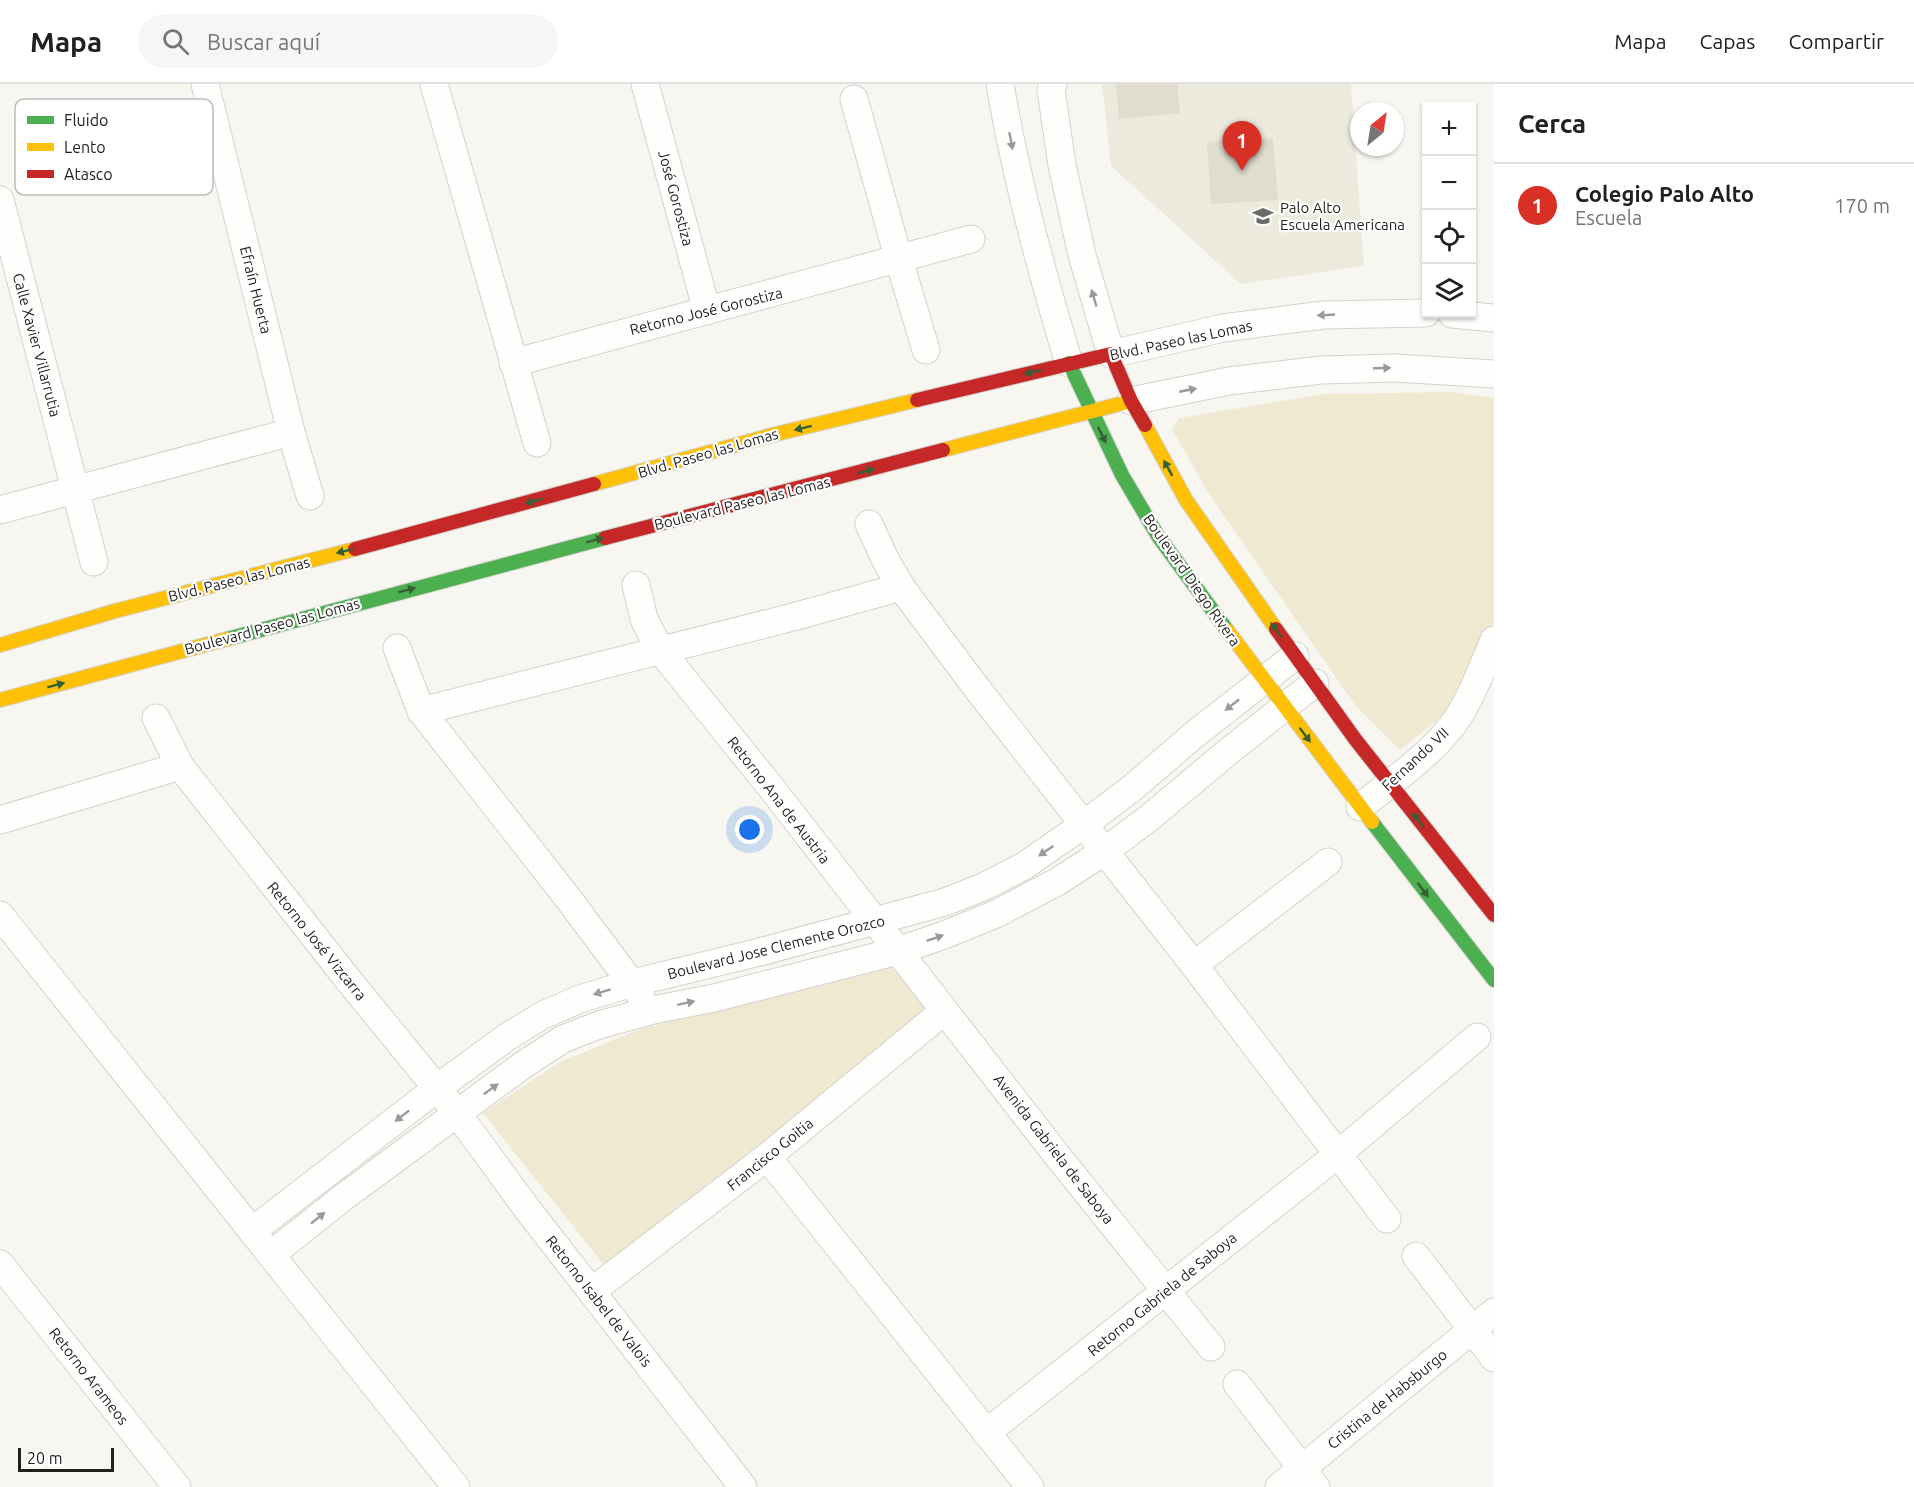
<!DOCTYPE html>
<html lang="es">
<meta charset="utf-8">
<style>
body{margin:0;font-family:Ubuntu,sans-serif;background:#f6f6f6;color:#202124}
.controls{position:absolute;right:18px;top:18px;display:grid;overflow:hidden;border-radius:0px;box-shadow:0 2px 4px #0004}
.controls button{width:54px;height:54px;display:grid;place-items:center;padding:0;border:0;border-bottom:2px solid #e0e0e0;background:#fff;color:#202124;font:30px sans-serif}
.compass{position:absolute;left:1350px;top:18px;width:54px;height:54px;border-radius:50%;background:#fff;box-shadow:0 2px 4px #0004;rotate:30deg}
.scale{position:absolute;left:18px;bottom:15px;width:96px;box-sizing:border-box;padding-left:6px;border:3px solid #201f1c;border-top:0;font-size:16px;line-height:21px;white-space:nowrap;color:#201f1c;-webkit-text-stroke:4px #fff;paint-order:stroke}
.you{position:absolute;left:750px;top:746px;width:21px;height:21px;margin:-15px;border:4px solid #fff;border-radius:50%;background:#1a73e8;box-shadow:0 0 0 9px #1a73e833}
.badge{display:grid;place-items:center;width:39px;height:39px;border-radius:50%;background:#d93025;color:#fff;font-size:20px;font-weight:700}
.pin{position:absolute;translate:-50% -50px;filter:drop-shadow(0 2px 3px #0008)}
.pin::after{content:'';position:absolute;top:32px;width:21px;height:18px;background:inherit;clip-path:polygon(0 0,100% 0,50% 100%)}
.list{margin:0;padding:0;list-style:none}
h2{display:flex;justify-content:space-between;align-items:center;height:78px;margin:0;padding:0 24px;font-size:26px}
h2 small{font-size:20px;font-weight:400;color:#757577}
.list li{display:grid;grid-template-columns:39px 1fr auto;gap:18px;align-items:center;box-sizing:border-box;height:84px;padding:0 24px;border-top:2px solid #e0e0e0}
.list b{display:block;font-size:22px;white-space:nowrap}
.list p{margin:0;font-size:20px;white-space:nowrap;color:#757577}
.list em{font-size:20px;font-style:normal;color:#757577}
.icon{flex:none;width:33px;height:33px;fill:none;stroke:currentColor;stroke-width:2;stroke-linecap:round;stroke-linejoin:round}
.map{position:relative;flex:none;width:1494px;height:1403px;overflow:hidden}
header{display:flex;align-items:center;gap:36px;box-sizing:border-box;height:84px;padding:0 30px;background:#fff;border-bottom:2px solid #e0e0e0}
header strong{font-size:28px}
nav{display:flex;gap:33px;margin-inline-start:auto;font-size:21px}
.search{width:420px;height:54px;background:#f6f6f6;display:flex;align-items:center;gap:15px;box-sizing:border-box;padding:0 21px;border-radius:33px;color:#757577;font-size:22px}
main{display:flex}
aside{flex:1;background:#fff}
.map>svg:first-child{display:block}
.built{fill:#eceadd}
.green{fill:#efe9d2}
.building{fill:#e0dcce}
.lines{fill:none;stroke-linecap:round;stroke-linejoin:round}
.street-casing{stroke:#d3d2cd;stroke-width:29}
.fast-casing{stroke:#d3d2cd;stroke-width:16}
.slow-casing{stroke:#d3d2cd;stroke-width:16}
.jam-casing{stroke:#d3d2cd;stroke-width:16}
.street{stroke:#fefefd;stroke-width:27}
.fast{stroke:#4caf50;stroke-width:14}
.slow{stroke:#ffc107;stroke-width:14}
.jam{stroke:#c62828;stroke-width:14}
.oneway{fill:#9a9a98}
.oneway2{fill:#346033}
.labels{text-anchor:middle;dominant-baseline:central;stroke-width:4.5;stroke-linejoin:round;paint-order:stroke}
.street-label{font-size:15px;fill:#201f1c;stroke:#fff}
.poi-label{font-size:15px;fill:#201f1c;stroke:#fff;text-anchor:start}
.key{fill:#fff;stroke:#bcbcbb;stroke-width:1.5}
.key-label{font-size:16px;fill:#201f1c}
</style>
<header>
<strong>Mapa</strong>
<div class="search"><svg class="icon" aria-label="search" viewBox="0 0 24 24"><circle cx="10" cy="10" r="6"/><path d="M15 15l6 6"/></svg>Buscar aquí</div>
<nav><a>Mapa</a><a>Capas</a><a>Compartir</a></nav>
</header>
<main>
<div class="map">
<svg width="1494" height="1403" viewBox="0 0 1494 1403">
<rect width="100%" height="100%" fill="#f8f6f0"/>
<path class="built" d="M1102 0H1351L1364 182 1241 200 1111 82Z"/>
<g class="green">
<path d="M1452 308 1494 314V537L1456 621 1400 666 1355 621 1209 410 1172 345 1179 334 1324 310Z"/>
<path d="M900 881 931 921 608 1186 483 1029 560 978 640 945Z"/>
</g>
<g class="building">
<path d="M1116 0H1177L1180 29 1119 35Z"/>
<path d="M1273 54 1278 116 1211 120 1207 58Z"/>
</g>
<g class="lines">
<g class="street-casing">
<g id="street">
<path d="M205 0 291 348 310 412"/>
<path d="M434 0 537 359"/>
<path d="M645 0 707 227"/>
<path d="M1000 0C1016 95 1041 187 1069 279"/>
<path d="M1053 0 1051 6 1062 81 1082 171 1111 270 1223 244 1323 231 1426 229"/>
<path d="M854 15 899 176 926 266"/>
<path d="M0 116 94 478"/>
<path d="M1452 230 1494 234"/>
<path d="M513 279 971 155"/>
<path d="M1131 317 1229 297 1321 286 1395 284 1494 290"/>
<path d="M0 426 291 348"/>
<path d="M869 440 885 475 901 503 979 607 1194 881 1387 1135"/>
<path d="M636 501 644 535 660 566 773 706 1056 1070 1211 1263"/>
<path d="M397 564 421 627 567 813 641 912"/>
<path d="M421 627 793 533 901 503"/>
<path d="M156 634 180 682 350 898 457 1029 525 1122 743 1403"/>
<path d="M1360 723C1391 699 1438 665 1459 632 1474 608 1483 582 1494 556"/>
<path d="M0 736 180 682"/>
<path d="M0 831 456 1403"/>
<path d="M1194 881 1328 778"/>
<path d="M767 1073 1030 1403"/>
<path d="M252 1147 436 1005 507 953 543 931 580 915 632 899 756 869 945 818 983 803 1024 782 1083 741 1131 705 1195 650 1295 572"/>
<path d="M272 1170 345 1112 523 981 563 955 599 941 653 926 714 914 898 867 944 851 996 830 1057 798 1105 767 1149 734 1229 667 1315 599"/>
<path d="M1416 1172 1494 1274"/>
<path d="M0 1180 177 1403"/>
<path d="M592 1207 767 1073 944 927"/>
<path d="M1237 1300 1316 1403"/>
<path d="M986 1349 1337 1071 1477 953"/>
<path d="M1279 1403 1494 1228"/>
</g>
</g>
<g class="fast-casing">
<g id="fast">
<path d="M1069 279 1122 391 1158 452 1227 546"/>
<path d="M227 555 605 454"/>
<path d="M1372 738 1494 896"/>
</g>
</g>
<g class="slow-casing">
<g id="slow">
<path d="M1145 341 1186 416 1276 545"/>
<path d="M943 366 1131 317"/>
<path d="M594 400 772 351 917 316"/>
<path d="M1227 546 1372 738"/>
<path d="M0 561 115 527 355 465"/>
<path d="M0 616 227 555"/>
</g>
</g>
<g class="jam-casing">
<g id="jam">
<path d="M917 316 1111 270 1131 317 1145 341"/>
<path d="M605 454 943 366"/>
<path d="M355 465 594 400"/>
<path d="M1276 545 1355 655 1494 831"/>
</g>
</g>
<use href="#street" class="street"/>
<use href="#fast" class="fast"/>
<use href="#slow" class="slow"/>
<use href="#jam" class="jam"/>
</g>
<defs><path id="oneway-solid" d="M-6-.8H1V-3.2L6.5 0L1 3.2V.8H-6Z" transform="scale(1.5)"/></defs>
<g class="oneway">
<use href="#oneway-solid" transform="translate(1011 57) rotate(79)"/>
<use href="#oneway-solid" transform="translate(1094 214) rotate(-106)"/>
<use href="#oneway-solid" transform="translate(1326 231) rotate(177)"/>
<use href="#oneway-solid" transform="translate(1382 284) rotate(-2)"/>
<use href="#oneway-solid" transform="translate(1188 306) rotate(-11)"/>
<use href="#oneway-solid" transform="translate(1232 621) rotate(142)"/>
<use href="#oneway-solid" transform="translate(1046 767) rotate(146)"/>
<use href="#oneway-solid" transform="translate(935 854) rotate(-19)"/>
<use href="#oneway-solid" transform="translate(602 908) rotate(163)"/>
<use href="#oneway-solid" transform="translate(686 919) rotate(-12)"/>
<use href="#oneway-solid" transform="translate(491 1005) rotate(-36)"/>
<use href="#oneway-solid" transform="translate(402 1032) rotate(142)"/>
<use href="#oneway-solid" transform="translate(318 1134) rotate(-39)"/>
</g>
<g class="oneway2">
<use href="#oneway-solid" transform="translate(1033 288) rotate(166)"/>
<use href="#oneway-solid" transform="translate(803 344) rotate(166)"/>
<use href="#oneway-solid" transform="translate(1102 351) rotate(63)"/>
<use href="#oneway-solid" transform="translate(1168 384) rotate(-119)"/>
<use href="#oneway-solid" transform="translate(866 387) rotate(-15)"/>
<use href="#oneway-solid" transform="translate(534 417) rotate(165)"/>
<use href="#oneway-solid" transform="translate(595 456) rotate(-15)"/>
<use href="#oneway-solid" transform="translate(345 467) rotate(166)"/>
<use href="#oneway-solid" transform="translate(407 506) rotate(-15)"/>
<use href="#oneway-solid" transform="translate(1276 546) rotate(-126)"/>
<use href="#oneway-solid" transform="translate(56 601) rotate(-15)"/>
<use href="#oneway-solid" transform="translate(1305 651) rotate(53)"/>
<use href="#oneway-solid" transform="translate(1418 736) rotate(-129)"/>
<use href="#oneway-solid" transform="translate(1423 806) rotate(53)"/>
</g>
<defs>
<g id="school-bare" transform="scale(1.62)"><path d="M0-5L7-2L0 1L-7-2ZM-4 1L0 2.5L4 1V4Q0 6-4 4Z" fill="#6c6a66" stroke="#fff" stroke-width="2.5" paint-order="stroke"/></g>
</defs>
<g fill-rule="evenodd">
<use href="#school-bare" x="1263" y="132"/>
</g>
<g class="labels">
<g class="street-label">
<text transform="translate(676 114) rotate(75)">José Gorostiza</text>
<text transform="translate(256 206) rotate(76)">Efraín Huerta</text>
<text transform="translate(706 227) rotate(-14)">Retorno José Gorostiza</text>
<text transform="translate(1181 256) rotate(-12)">Blvd. Paseo las Lomas</text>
<text transform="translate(37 261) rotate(75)">Calle Xavier Villarrutia</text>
<text transform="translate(708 369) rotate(-16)">Blvd. Paseo las Lomas</text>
<text transform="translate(742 419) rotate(-14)">Boulevard Paseo las Lomas</text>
<text transform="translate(239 495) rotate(-14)">Blvd. Paseo las Lomas</text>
<text transform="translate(1192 496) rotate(55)">Boulevard Diego Rivera</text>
<text transform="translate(272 542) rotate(-15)">Boulevard Paseo las Lomas</text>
<text transform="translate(1415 675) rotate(-43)">Fernando VII</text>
<text transform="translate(779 716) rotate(52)">Retorno Ana de Austria</text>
<text transform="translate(317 857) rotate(51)">Retorno José Vizcarra</text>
<text transform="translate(776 863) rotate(-14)">Boulevard Jose Clemente Orozco</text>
<text transform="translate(1054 1065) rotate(52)">Avenida Gabriela de Saboya</text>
<text transform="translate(770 1070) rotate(-39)">Francisco Goitia</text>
<text transform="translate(1162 1210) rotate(-39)">Retorno Gabriela de Saboya</text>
<text transform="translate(599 1217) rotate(52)">Retorno Isabel de Valois</text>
<text transform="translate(89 1292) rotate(52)">Retorno Arameos</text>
<text transform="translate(1387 1315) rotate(-39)">Cristina de Habsburgo</text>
</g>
<g class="poi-label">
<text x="1280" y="123">Palo Alto<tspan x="1280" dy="17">Escuela Americana</tspan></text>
</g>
</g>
<rect x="15" y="15" width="198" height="96" rx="9" class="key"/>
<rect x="27" y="32" width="27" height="8" fill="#4caf50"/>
<rect x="27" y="59" width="27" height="8" fill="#ffc107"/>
<rect x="27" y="86" width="27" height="8" fill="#c62828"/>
<g class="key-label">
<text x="64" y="42">Fluido</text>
<text x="64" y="69">Lento</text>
<text x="64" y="96">Atasco</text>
</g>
</svg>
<div class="controls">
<button>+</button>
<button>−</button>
<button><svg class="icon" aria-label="locate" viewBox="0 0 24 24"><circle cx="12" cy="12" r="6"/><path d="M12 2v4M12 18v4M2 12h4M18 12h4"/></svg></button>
<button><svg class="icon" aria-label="layers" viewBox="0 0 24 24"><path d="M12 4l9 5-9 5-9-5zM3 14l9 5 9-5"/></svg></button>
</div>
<svg class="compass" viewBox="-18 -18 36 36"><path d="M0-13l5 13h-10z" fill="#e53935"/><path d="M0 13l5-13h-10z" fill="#757577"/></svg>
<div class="scale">20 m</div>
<div class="you"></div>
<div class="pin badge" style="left:1242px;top:87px">1</div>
</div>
<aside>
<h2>Cerca<small></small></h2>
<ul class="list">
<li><span class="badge">1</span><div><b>Colegio Palo Alto</b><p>Escuela</p></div><em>170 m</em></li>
</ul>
</aside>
</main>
